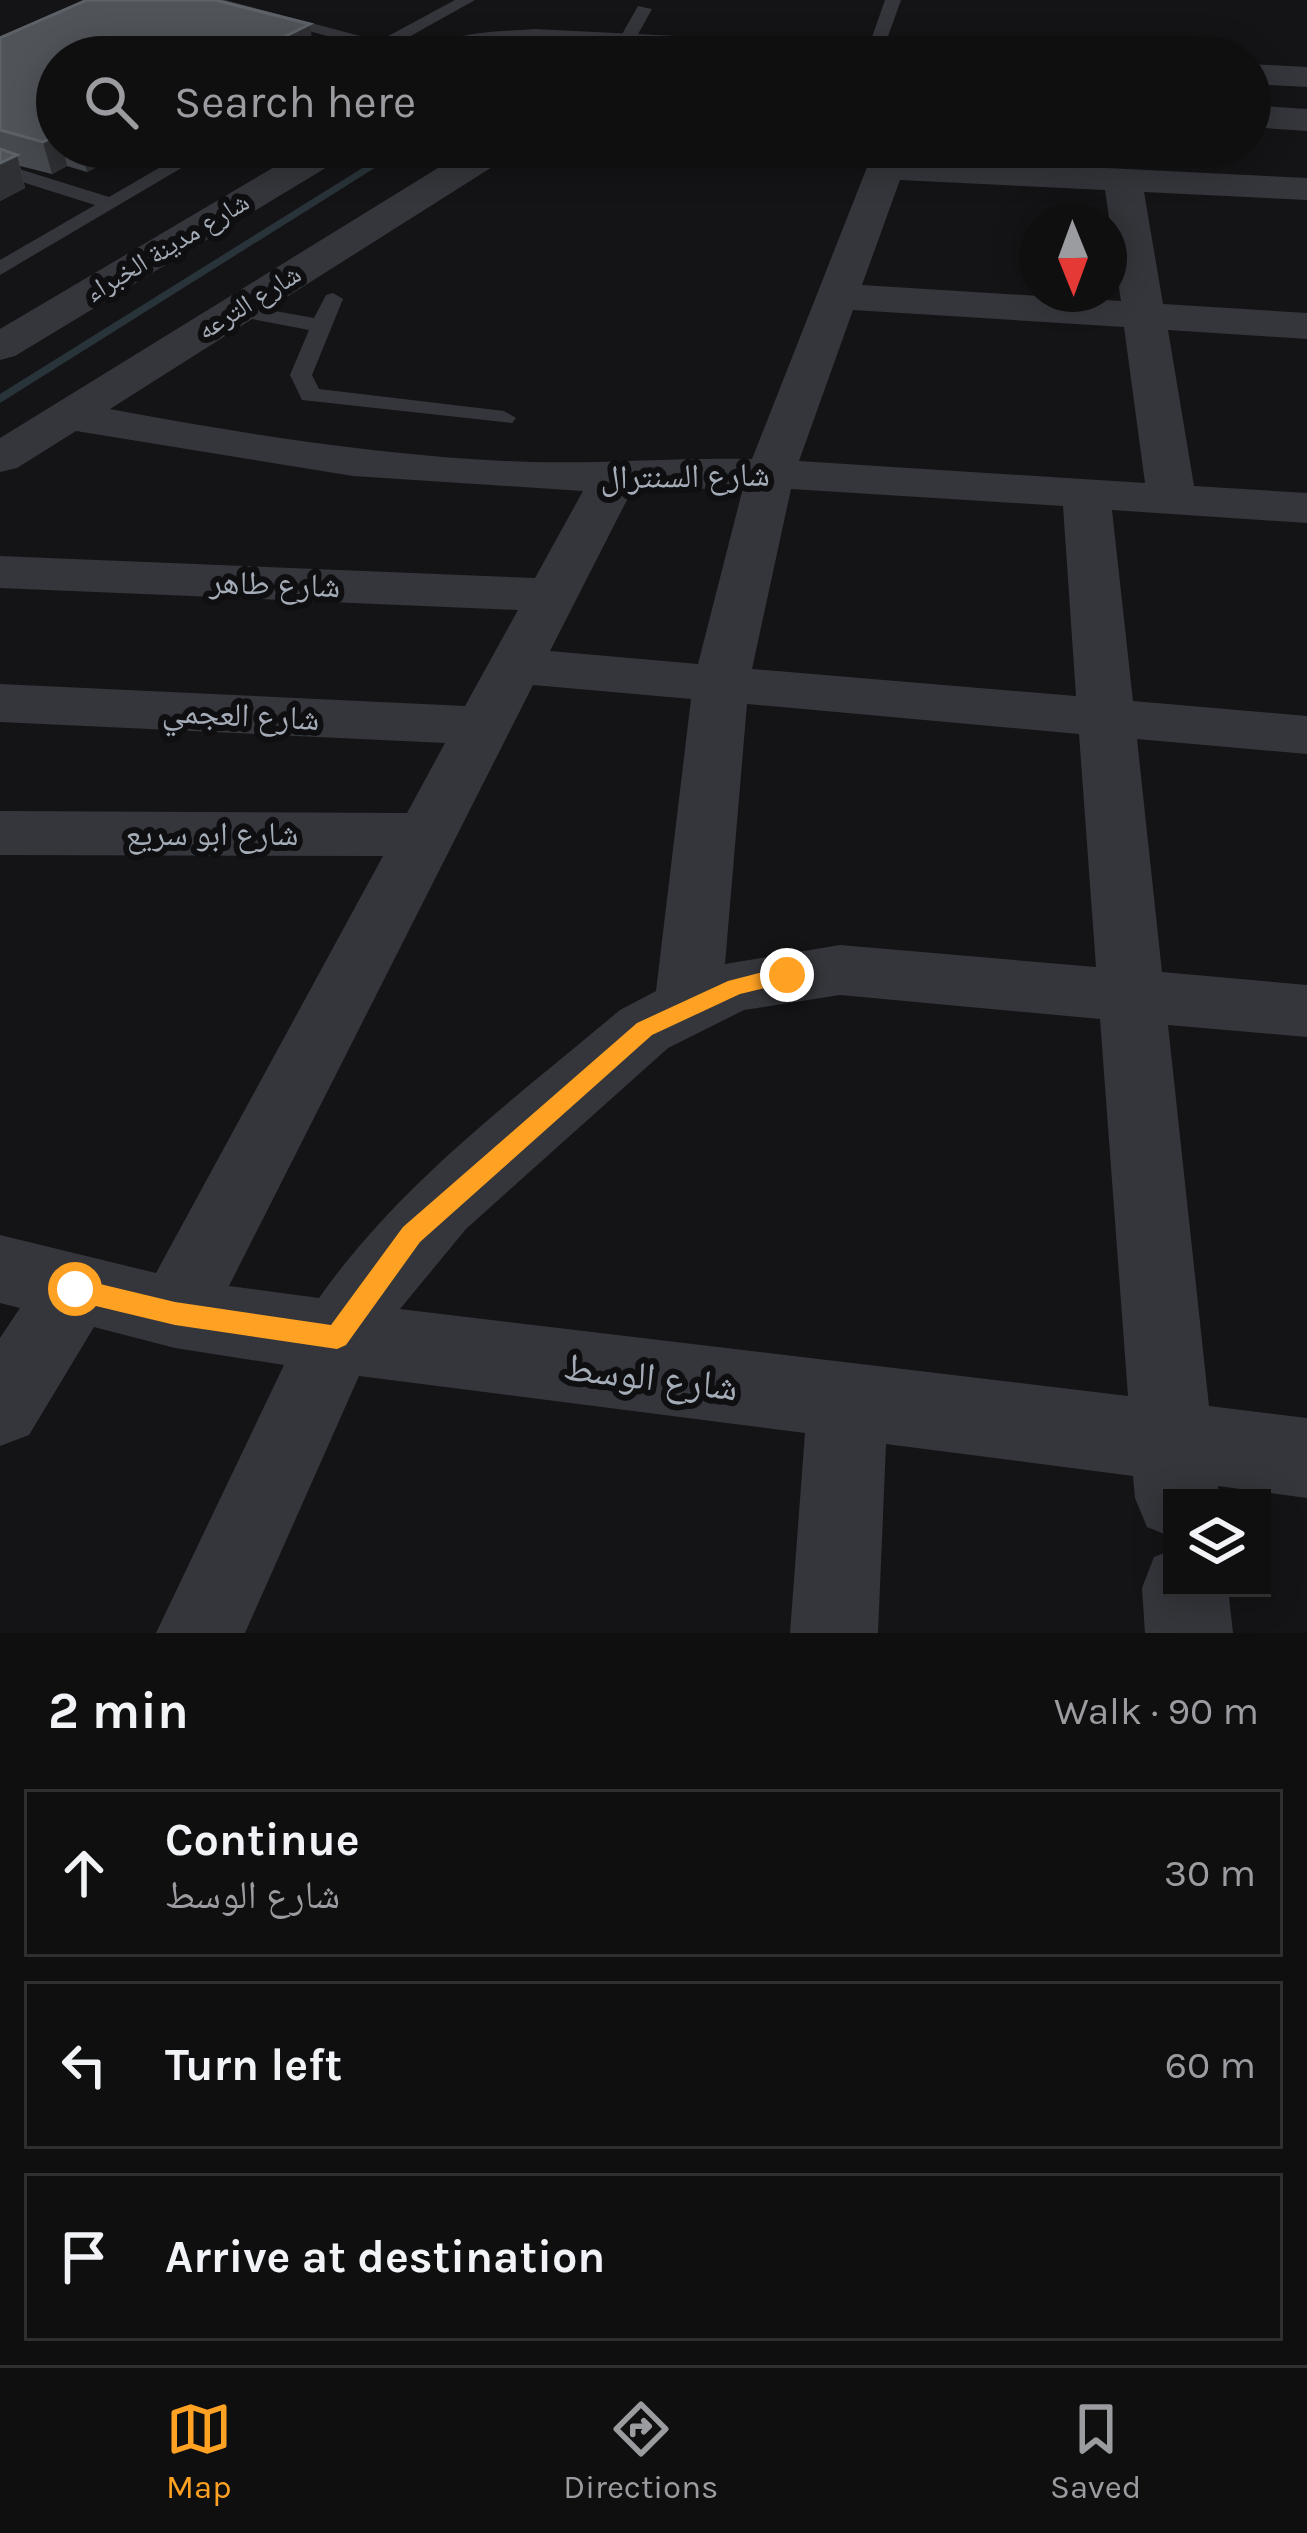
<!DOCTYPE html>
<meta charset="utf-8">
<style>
body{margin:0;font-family:Karla,"Noto Naskh Arabic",sans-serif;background:#1d1d1e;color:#f1f3f6}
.controls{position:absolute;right:36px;bottom:36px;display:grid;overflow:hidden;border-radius:0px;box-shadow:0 6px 30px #0003}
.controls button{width:108px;height:108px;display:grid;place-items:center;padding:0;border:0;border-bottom:3px solid #2f2f30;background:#0f0f10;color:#f1f3f6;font:60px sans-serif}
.compass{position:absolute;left:1019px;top:204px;width:108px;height:108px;border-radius:50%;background:#0f0f10;box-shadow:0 6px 30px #0003;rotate:179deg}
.stop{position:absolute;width:36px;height:36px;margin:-27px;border:9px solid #ffa122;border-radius:50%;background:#fff}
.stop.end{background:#ffa122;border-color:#fff;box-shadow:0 3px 12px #0008}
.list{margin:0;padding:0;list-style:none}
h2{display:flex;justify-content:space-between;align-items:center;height:156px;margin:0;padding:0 48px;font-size:51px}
h2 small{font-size:39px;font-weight:400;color:#9b9c9f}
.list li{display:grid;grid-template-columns:78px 1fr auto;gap:36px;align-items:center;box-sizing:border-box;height:168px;margin:0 24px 24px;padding:0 24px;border:3px solid #2f2f30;border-radius:0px}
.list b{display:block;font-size:45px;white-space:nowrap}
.list p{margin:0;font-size:39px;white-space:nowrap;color:#9b9c9f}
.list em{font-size:39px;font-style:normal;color:#9b9c9f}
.icon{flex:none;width:66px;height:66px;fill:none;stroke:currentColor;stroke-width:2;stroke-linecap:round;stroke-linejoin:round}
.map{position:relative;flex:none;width:1307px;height:1633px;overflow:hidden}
.search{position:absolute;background:#0f0f10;box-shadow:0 6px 30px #0003;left:36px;right:36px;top:36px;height:132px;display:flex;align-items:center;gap:30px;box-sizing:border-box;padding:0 42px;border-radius:66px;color:#9b9c9f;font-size:45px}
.sheet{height:732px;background:#0f0f10}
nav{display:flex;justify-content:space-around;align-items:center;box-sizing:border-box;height:168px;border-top:3px solid #2f2f30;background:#0f0f10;font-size:33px;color:#9b9c9f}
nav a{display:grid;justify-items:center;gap:6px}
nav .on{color:#ffa122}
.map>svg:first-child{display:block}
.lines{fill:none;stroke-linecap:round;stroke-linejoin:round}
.stream{fill:#29343a;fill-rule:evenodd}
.service{fill:#34363b;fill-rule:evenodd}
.minor{fill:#34363b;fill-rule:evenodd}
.wall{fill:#46494e}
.shaded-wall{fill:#2e3033}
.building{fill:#505459;stroke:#5d6268;stroke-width:3}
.route{fill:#ffa122}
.labels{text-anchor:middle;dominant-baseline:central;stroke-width:12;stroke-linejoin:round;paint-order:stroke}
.far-street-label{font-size:27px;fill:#a4acb7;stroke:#0f0f11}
.street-label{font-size:33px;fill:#a4acb7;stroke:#0f0f11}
.near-street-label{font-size:39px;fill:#a4acb7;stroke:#0f0f11}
</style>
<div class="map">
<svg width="1307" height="1633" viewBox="0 0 1307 1633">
<rect width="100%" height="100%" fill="#141416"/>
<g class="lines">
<path class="stream" d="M396 147H408L0 403V394Z"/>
<g class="service">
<path d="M199 0H225L379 41 455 0H475L373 57H360L366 47Z"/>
<path d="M885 0H901L881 56 865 57Z"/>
<path d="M638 6 652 9 631 47H619L617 43Z"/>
<path d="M195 147H217L0 275V260L95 205 0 175V163L109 197Z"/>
<path d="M333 293 343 299 312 375 319 389 504 411 516 418 512 423 302 400 290 375 309 330 236 316 225 310 236 304 314 318 326 295Z"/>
</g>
<g class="minor">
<path d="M534 29 898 47 915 57H697L534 49 422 57C444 30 502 32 534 29Z"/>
<path d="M1250 64 1307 67V87L1250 84Z"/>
<path d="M1250 105 1307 109V131L1250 127Z"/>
<path d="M308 147H352L347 155 15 356 0 360V329Z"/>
<path d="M472 147H516L511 155 110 409C249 435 389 457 531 462 604 464 678 457 752 459L875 147H911L907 158 1307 178V200L1144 192 1163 304 1307 313V339L1168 330 1194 486 1307 493V523L1112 510 1133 701 1307 716V754L1137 739 1162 972 1307 985V1037L1168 1025 1209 1406 1307 1418V1498L1218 1486 1219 1498H1172V1537L1147 1527 1135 1498 1133 1476 886 1444 878 1633H790L805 1433 359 1376 245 1633H156L284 1365 175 1348 94 1327 29 1435 0 1446V1338L20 1308 0 1303V1235L156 1273 383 856 0 855V811L407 813 445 743 0 722V684L465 706 518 610 0 588V556L535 578 583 491 353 476 76 431 17 468 0 472V438ZM900 180 1105 190 1121 301 862 285ZM853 310 1124 327 1145 483 799 461ZM743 488 698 664 550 651 632 490ZM791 489 1063 506 1076 696 752 669ZM533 685 691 699 656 991 620 1010C513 1100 400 1183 319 1298L229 1286ZM747 704 1079 734 1096 967 840 945 725 964ZM840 995 1100 1019 1128 1396 400 1309 466 1229 668 1048 744 1010Z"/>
<path d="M1172 1550V1588H1228L1233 1633H1145L1142 1588 1154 1557Z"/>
</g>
</g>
<path class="wall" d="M0 38 314 55 57 57V147H136L87 172 67 166 52 174 20 166 25 188 0 201Z"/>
<g class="shaded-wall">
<path d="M310 24 314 55 310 57H244Z"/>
<path d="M57 135V147H63L67 166 52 174 43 142Z"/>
<path d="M81 147H136L87 172Z"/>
<path d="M17 155 25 188 0 201V163Z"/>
</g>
<g class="building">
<path d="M87 0H215L310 24 244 57H57V135L43 142 0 130V38Z"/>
<path d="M0 149 17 155 0 163Z"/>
</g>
<path class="route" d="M787 966 797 975 794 981 740 994 652 1035 420 1242 346 1345 337 1349 175 1325 75 1301 63 1289 75 1278 175 1302 331 1325 403 1227 637 1023 728 981Z"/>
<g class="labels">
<g class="far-street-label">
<text transform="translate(167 247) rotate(-31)">شارع مدينة الخبراء</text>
<text transform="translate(249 302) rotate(-32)">شارع الترعه</text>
</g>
<g class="street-label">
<text transform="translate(685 476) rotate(-1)">شارع السنترال</text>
<text transform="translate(275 584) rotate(2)">شارع طاهر</text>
<text transform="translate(241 715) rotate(3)">شارع العجمي</text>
<text x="212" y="834">شارع ابو سريع</text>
</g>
<g class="near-street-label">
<text transform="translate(651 1377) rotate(7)">شارع الوسط</text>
</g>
</g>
</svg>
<div class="controls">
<button><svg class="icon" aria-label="layers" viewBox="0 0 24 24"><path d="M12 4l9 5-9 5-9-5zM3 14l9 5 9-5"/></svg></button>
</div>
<svg class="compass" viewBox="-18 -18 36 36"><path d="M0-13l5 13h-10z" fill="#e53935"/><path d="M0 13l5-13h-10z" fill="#9b9c9f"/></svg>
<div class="stop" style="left:75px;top:1289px"></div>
<div class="stop end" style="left:787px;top:975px"></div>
<div class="search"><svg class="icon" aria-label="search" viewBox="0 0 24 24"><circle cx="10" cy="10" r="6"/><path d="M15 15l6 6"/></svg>Search here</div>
</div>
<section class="sheet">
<h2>2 min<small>Walk · 90 m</small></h2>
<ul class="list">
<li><svg class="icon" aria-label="ahead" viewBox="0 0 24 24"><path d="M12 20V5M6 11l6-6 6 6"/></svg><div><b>Continue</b><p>شارع الوسط</p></div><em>30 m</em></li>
<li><svg class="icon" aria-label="left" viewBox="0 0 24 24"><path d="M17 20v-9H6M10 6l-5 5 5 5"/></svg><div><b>Turn left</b></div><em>60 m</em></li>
<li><svg class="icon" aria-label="arrive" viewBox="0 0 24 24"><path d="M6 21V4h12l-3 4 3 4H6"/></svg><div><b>Arrive at destination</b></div></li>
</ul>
</section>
<nav>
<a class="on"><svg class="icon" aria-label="map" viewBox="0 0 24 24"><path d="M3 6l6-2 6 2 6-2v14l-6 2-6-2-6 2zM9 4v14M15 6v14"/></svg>Map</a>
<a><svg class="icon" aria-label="directions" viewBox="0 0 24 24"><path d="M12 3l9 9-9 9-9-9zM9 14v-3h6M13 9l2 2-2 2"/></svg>Directions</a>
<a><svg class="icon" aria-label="saved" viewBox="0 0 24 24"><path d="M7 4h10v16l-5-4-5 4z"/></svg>Saved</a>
</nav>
